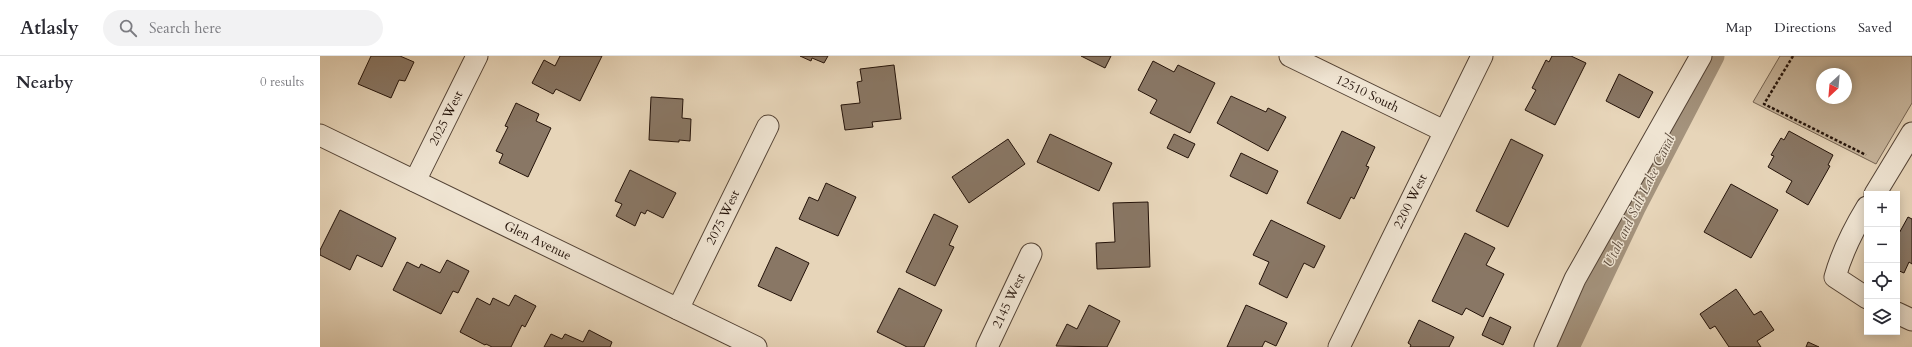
<!DOCTYPE html>
<meta charset="utf-8">
<style>
body{margin:0;font-family:Cardo,serif;background:#f2f2f3;color:#2b2b33}
.controls{position:absolute;right:12px;bottom:12px;display:grid;overflow:hidden;border-radius:0px;box-shadow:0 2px 10px #0003}
.controls button{width:36px;height:36px;display:grid;place-items:center;padding:0;border:0;border-bottom:1px solid #e1e1e2;background:#fff;color:#2b2b33;font:20px sans-serif}
.compass{position:absolute;left:1496px;top:12px;width:36px;height:36px;border-radius:50%;background:#fff;box-shadow:0 2px 10px #0003;rotate:206deg}
.list{margin:0;padding:0;list-style:none}
h2{display:flex;justify-content:space-between;align-items:center;height:52px;margin:0;padding:0 16px;font-size:17px}
h2 small{font-size:13px;font-weight:400;color:#7c7c81}
.icon{flex:none;width:22px;height:22px;fill:none;stroke:currentColor;stroke-width:2;stroke-linecap:round;stroke-linejoin:round}
.map{position:relative;flex:none;width:1592px;height:291px;overflow:hidden}
header{display:flex;align-items:center;gap:24px;box-sizing:border-box;height:56px;padding:0 20px;background:#fff;border-bottom:1px solid #e1e1e2}
header strong{font-size:19px}
nav{display:flex;gap:22px;margin-inline-start:auto;font-size:14px}
.search{width:280px;height:36px;background:#f2f2f3;display:flex;align-items:center;gap:10px;box-sizing:border-box;padding:0 14px;border-radius:22px;color:#7c7c81;font-size:15px}
main{display:flex}
aside{flex:1;background:#fff}
.map>svg:first-child{display:block}
.green{fill:#c6b49b;stroke:#746352;fill-rule:evenodd}
.lines{fill:none;stroke-linecap:round;stroke-linejoin:round}
.canal{stroke:#a4937d;stroke-width:23}
.building{fill:#897765;stroke:#231209}
.minor-casing{stroke:#544335;stroke-width:23}
.path{stroke:#231209;stroke-width:2.5;stroke-dasharray:3 2;stroke-linecap:butt}
.minor{stroke:#efe4d2;stroke-width:21}
.labels{text-anchor:middle;dominant-baseline:central;stroke-width:3;stroke-linejoin:round;paint-order:stroke}
.street-label{font-size:13px;fill:#231209;stroke:#efe4d2}
.water-label{font-size:14px;font-style:italic;fill:#5d4c3d;stroke:#efe4d2}
</style>
<header>
<strong>Atlasly</strong>
<div class="search"><svg class="icon" aria-label="search" viewBox="0 0 24 24"><circle cx="10" cy="10" r="6"/><path d="M15 15l6 6"/></svg>Search here</div>
<nav><a>Map</a><a>Directions</a><a>Saved</a></nav>
</header>
<main>
<aside>
<h2>Nearby<small>0 results</small></h2>
<ul class="list">
</ul>
</aside>
<div class="map">
<svg width="1592" height="291" viewBox="0 0 1592 291">
<rect width="100%" height="100%" fill="#e7d5b9"/>
<filter id="stains"><feTurbulence type="fractalNoise" baseFrequency=".005" numOctaves="4"/><feColorMatrix values="0 0 0 0 .2 0 0 0 0 .09 0 0 0 0 .02 0 0 0 .5 -.17"/></filter>
<radialGradient id="worn" r=".72"><stop offset=".6" stop-color="#630" stop-opacity="0"/><stop offset="1" stop-color="#630" stop-opacity=".3"/></radialGradient>
<path class="green" d="M1460 0H1592V47L1556 108 1433 46ZM1502 18H1526V42H1502Z"/>
<g class="lines">
<path class="canal" d="M1248 291 1314 152 1393 0"/>
</g>
<g class="building">
<path d="M51 0H80L94 6 85 25 79 24 71 42 38 28Z"/>
<path d="M240 0H282L260 45 236 33 233 38 212 27 224 4 235 10Z"/>
<path d="M480 0H508L504 7 492 2 491 5Z"/>
<path d="M761 0H791L785 12Z"/>
<path d="M1232 0H1251L1266 7 1235 69 1205 54 1216 34 1212 32 1226 4 1229 6Z"/>
<path d="M833 5 854 16 858 9 895 27 870 77 830 57 837 44 818 34Z"/>
<path d="M574 9 581 63 552 66 553 71 525 74 521 49 540 47 537 26 542 25 540 13Z"/>
<path d="M1299 18 1333 36 1319 62 1286 45Z"/>
<path d="M911 40 946 56 948 52 966 61 948 95 897 67Z"/>
<path d="M331 41 363 43 362 62 371 63 370 85 359 84V86L329 84Z"/>
<path d="M196 47 219 58 216 65 231 72 208 121 179 107 183 98 176 95 188 71 185 70Z"/>
<path d="M1022 75 1055 91 1046 110 1049 111 1034 143 1031 141 1020 163 987 147Z"/>
<path d="M1469 75 1513 99 1508 109 1510 110 1488 149 1466 136 1472 125 1448 111 1454 100 1451 99 1461 82 1464 84Z"/>
<path d="M730 78 792 107 779 135 717 106Z"/>
<path d="M854 78 875 88 868 102 847 92Z"/>
<path d="M688 83 705 108 649 147 632 121Z"/>
<path d="M1191 83 1223 99 1188 171 1156 155Z"/>
<path d="M921 97 958 115 947 138 910 120Z"/>
<path d="M310 114 356 137 343 162 327 154 325 158 321 156 315 170 296 160 302 148 295 145Z"/>
<path d="M506 127 536 141 518 180 479 163 489 141 498 145Z"/>
<path d="M1411 128 1458 154 1431 202 1384 176Z"/>
<path d="M828 146 830 211 777 213 776 187 795 186 793 147Z"/>
<path d="M20 154 76 182 62 211 37 199 30 214 0 199V194Z"/>
<path d="M614 158 638 170 629 189 634 191 615 230 586 216Z"/>
<path d="M1588 161 1592 163V208L1589 206 1584 217 1577 214V181Z"/>
<path d="M951 164 1005 190 994 212 984 207 967 242 939 228 949 206 933 199Z"/>
<path d="M1145 177 1175 192 1166 209 1184 218 1163 261 1146 252 1142 259 1112 245Z"/>
<path d="M456 191 489 207 471 245 438 230Z"/>
<path d="M127 204 149 215 138 237 133 235 121 258 73 234 87 206 99 212 101 208 120 217Z"/>
<path d="M579 232 622 254 604 291H587L557 276Z"/>
<path d="M1416 233 1434 259 1441 255 1454 274 1437 285 1441 291H1409L1395 270 1390 273 1380 258Z"/>
<path d="M195 239 216 250 205 271 202 269 191 291H172L166 288 165 289 140 276 157 242 170 249 173 242 189 250Z"/>
<path d="M769 249 800 265 787 291 736 290 747 268 757 273Z"/>
<path d="M926 249 967 267 956 290 945 285 942 291H907Z"/>
<path d="M1170 261 1191 271 1183 289 1162 279Z"/>
<path d="M1099 264 1134 281 1129 291H1090L1091 289 1088 287Z"/>
<path d="M269 274 292 286 290 291H224L231 278 242 283 245 278 263 286Z"/>
<path d="M1488 286 1499 291H1486Z"/>
</g>
<g class="lines">
<g class="minor-casing">
<g id="minor">
<path id="s1" d="M970 0 1124 75"/>
<path id="s2" d="M0 79 436 291"/>
<path id="s3" d="M95 125 157 0"/>
<path d="M1555 138 1592 77"/>
<path d="M1547 151C1533 174 1522 196 1515 221L1547 242"/>
<path id="s4" d="M358 253 448 70"/>
<path d="M1577 257 1592 264"/>
<path id="s5" d="M667 291 711 198"/>
<path id="s6" d="M1019 291 1162 0"/>
<path d="M1225 291 1255 223 1381 0"/>
</g>
</g>
<path class="path" d="M1473 0 1444 48 1546 99"/>
<use href="#minor" class="minor"/>
</g>
<g class="labels">
<g class="street-label">
<text stroke="none"><textPath href="#s1" startOffset="86">12510 South</textPath></text>
<text stroke="none"><textPath href="#s3" startOffset="70">2025 West</textPath></text>
<text stroke="none"><textPath href="#s6" startOffset="162">2200 West</textPath></text>
<text stroke="none"><textPath href="#s4" startOffset="102">2075 West</textPath></text>
<text stroke="none"><textPath href="#s2" startOffset="242">Glen Avenue</textPath></text>
<text stroke="none"><textPath href="#s5" startOffset="51">2145 West</textPath></text>
</g>
<g class="water-label">
<text transform="translate(1319 145) rotate(-64)">Utah and Salt Lake Canal</text>
</g>
</g>
<rect width="100%" height="100%" filter="url(#stains)"/>
<rect width="100%" height="100%" fill="url(#worn)"/>
</svg>
<div class="controls">
<button>+</button>
<button>−</button>
<button><svg class="icon" aria-label="locate" viewBox="0 0 24 24"><circle cx="12" cy="12" r="6"/><path d="M12 2v4M12 18v4M2 12h4M18 12h4"/></svg></button>
<button><svg class="icon" aria-label="layers" viewBox="0 0 24 24"><path d="M12 4l9 5-9 5-9-5zM3 14l9 5 9-5"/></svg></button>
</div>
<svg class="compass" viewBox="-18 -18 36 36"><path d="M0-13l5 13h-10z" fill="#e53935"/><path d="M0 13l5-13h-10z" fill="#7c7c81"/></svg>
</div>
</main>
